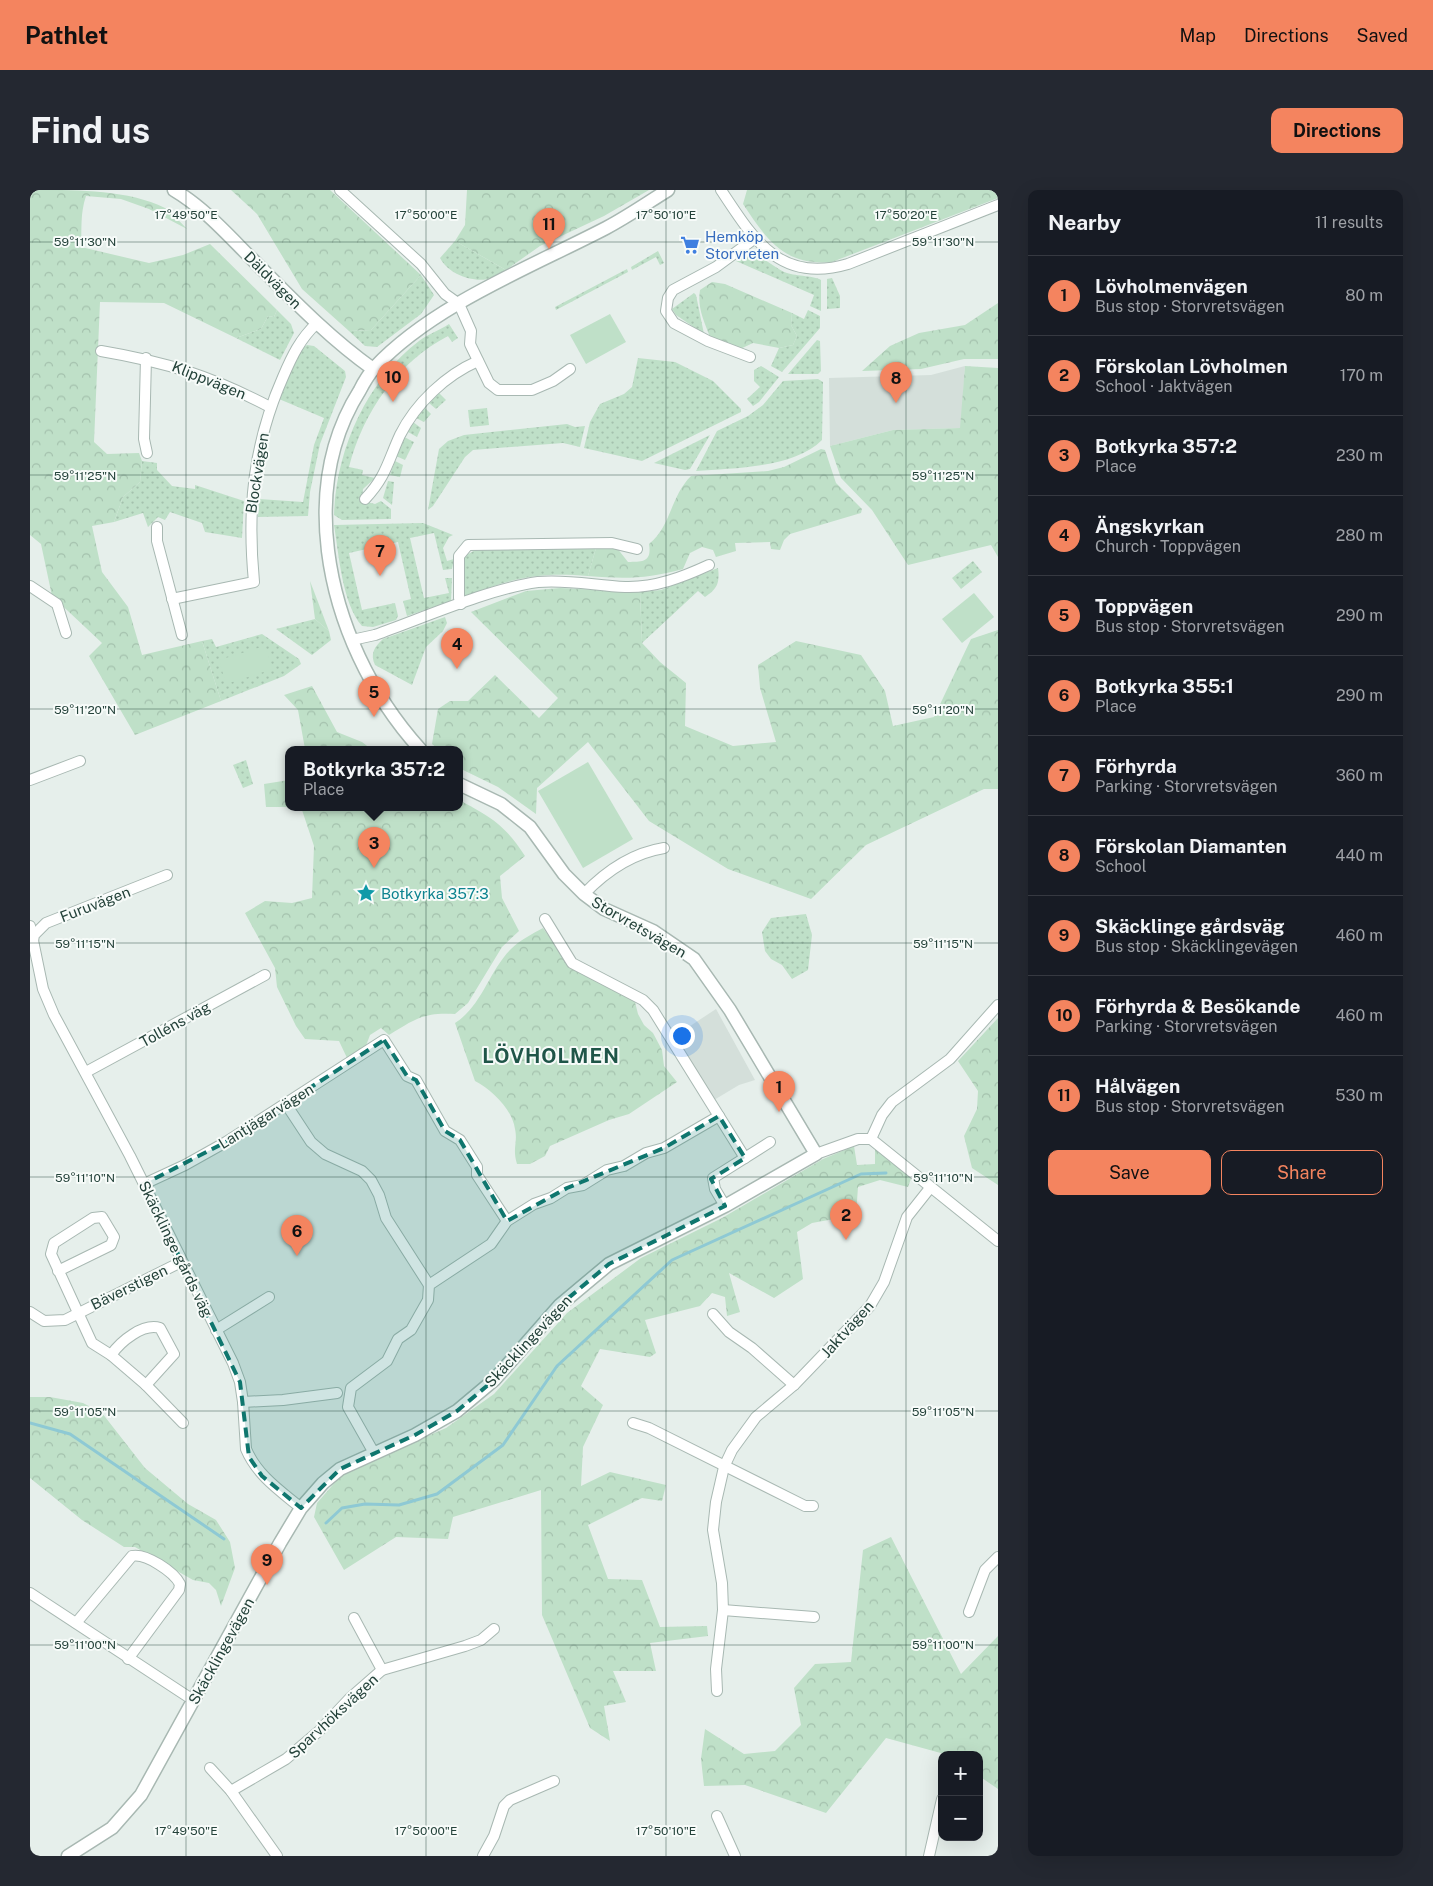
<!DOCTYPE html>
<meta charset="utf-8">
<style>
body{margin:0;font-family:"Public Sans",sans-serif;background:#242831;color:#f1f3f6}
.controls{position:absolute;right:15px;bottom:15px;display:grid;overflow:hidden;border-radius:10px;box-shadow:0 5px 20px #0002}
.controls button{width:45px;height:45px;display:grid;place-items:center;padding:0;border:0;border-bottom:1px solid #363941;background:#171b24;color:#f1f3f6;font:25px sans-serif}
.you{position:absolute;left:651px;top:845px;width:18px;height:18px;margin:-12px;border:4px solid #fff;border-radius:50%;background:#1a73e8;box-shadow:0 0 0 8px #1a73e833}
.badge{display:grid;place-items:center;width:32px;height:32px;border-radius:50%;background:#f4845f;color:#111;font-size:16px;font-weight:700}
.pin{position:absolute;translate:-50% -41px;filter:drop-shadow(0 1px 2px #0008)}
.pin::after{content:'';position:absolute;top:26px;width:18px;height:15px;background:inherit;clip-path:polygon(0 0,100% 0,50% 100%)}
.popup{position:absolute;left:255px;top:556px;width:178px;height:65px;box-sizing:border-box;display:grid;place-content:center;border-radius:10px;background:#171b24;filter:drop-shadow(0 1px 4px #0005);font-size:16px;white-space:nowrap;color:#9ea1a6}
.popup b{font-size:19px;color:#f1f3f6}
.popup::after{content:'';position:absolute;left:50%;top:100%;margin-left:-10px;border:10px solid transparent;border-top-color:#171b24}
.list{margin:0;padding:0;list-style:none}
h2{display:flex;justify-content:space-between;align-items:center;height:65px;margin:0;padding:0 20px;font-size:21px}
h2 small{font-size:16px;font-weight:400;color:#9ea1a6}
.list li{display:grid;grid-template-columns:32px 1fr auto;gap:15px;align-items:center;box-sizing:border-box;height:80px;padding:0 20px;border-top:1px solid #363941}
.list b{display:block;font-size:19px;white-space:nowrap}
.list p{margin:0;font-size:16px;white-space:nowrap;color:#9ea1a6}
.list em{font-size:16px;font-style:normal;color:#9ea1a6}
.actions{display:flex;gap:10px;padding:15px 20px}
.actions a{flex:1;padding:11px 0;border:1px solid #f4845f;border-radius:10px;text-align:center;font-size:18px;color:#f4845f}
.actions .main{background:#f4845f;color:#111}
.map{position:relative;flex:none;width:968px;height:1666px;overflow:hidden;border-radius:10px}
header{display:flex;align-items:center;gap:30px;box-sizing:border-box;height:70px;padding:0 25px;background:#f4845f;color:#111}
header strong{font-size:24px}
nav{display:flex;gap:28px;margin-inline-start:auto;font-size:18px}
.intro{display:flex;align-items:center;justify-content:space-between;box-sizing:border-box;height:120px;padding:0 30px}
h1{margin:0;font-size:35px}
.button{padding:12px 22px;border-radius:10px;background:#f4845f;color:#111;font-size:18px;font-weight:700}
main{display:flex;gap:30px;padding:0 30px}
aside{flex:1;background:#171b24;border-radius:10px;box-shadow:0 5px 20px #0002}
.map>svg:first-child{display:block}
.built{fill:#d4dfda}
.grass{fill:url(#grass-dots)}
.forest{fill:url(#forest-crowns)}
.garden{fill:#bfe0c8}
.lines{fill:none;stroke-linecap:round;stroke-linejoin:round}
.stream{stroke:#8ec9d4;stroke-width:3}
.minor-casing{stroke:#a8b8b2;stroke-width:12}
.tertiary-casing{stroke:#a8b8b2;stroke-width:15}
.minor{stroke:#fff;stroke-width:10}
.tertiary{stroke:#fff;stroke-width:12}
.marked{fill:#0f766e;fill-opacity:0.2;stroke:#0f766e;stroke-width:4;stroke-dasharray:10 6;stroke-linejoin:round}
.ticks{fill:none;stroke:#24423a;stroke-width:1;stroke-opacity:0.45}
.labels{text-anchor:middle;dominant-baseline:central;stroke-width:4;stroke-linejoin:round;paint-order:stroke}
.shop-label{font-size:15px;fill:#366cbe;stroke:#f7fbf9;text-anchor:start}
.street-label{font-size:15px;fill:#24423a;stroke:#f7fbf9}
.culture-label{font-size:15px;fill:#0d838f;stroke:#f7fbf9;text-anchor:start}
.district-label{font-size:20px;font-weight:bold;letter-spacing:1px;fill:#1f5548;stroke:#f7fbf9}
.ticks-label{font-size:12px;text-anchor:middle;fill:#24423a;stroke:#f7fbf9;stroke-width:4;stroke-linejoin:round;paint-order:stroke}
</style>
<header>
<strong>Pathlet</strong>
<nav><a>Map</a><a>Directions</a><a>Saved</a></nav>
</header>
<div class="intro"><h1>Find us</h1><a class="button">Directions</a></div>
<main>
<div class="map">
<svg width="968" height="1666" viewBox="0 0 968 1666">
<defs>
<pattern id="grass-dots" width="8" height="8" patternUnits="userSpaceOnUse" patternTransform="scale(1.25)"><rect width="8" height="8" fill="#bfe0c8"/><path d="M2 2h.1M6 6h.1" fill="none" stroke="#a4c1ad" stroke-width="1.8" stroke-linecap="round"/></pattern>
<pattern id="forest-crowns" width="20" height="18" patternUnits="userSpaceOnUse" patternTransform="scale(1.25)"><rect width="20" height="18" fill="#bfe0c8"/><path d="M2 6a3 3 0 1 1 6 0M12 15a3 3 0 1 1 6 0" fill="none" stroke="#a4c1ad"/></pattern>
</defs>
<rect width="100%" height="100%" fill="#e6efeb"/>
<g class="built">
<path d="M935 176 931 238 863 240 800 256 799 188 901 185Z"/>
<path d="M686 819 725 890 709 895 684 910 645 846Z"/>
</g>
<g class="grass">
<path d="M425 51 476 80C472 83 467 86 462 88 444 94 418 84 410 68Z"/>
<path d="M628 61 634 73 630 75 626 67 602 80 601 77Z"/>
<path d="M718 64C732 64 743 78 757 83 766 86 786 86 791 90V121L780 116 784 105 706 71Z"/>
<path d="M597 79 598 82 526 120 525 117Z"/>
<path d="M391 85 404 105 391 124 347 157 335 156 319 141 341 140Z"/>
<path d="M802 88 810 106V118L797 119V89Z"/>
<path d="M664 103 666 105 674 144 646 125 642 119Z"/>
<path d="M247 120 261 134 264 143 250 170 206 148 231 139 238 126 244 127Z"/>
<path d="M778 120 790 126V138L752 182 741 176 749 158 763 155 767 146 761 135 762 123 774 129Z"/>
<path d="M419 134 428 148 422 152 418 146C368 172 333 222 319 277L333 280 332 285 345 288 333 299 332 311 345 314 351 311 361 319V329L312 330 304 325C306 259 337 191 389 151 398 144 410 140 419 134Z"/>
<path d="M787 150 790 151 791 181 788 184H758Z"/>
<path d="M277 155 284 156 315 181 316 187 290 254 280 302 278 326 228 327 229 309 273 312 284 255 294 228 249 209 271 159Z"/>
<path d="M608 168 645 172 683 191 711 219V222L612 271 554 258 560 232 570 214 594 204 602 197Z"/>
<path d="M731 176 749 187 729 212 723 216 717 209 730 197 724 191V180Z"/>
<path d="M788 189 793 192 792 250C765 278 703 278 666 281L687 241 718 226 733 215 753 191Z"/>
<path d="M409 203 416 210 406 219 399 213Z"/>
<path d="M394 217 401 224 394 232 386 228Z"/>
<path d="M457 218 459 235 440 237 438 220Z"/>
<path d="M383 232 391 238 387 247 378 242Z"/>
<path d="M537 234 545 237 555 236 550 257 533 253 443 260 435 267 403 316 398 320 409 259 418 251 434 245Z"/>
<path d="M680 245 660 279 655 280 624 273Z"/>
<path d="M374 247 384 252 375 270 366 266Z"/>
<path d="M112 271 127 273V280L142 296 165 299V295L214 311 212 348 175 342 172 333 140 322 135 330 128 327 118 337 113 323 84 332 93 307 110 292Z"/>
<path d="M365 271 373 275 370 287 360 285Z"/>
<path d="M358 291 364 292 362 315 353 308Z"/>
<path d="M393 333 423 345 419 347 413 358 417 371 424 369 422 379 413 380 404 343 380 348 394 408 419 403 415 388H422L421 411 377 426 373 411 381 409 368 352 319 363 332 420 365 413 368 426 366 430 343 437 332 436C312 413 309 365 304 335Z"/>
<path d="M566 358 558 386C506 382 484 388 436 406L433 404 435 366 447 359Z"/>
<path d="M943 371 952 382 931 399 922 388Z"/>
<path d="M688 378C690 393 687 399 675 407L668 401 612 453 610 402 631 400Z"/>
<path d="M415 427 417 433 413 441 396 457 382 495 345 475C340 464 344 457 353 449Z"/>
<path d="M285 429 299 441 301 450 282 465 246 439Z"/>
<path d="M232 444 269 469 271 474 254 486 191 511 172 451 182 449 186 457Z"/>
<path d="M216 570 223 594 213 598 203 575Z"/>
<path d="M776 724 782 745 778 780 762 789 752 775 741 769 735 761 732 742 741 728Z"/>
</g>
<g class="forest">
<path d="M8 0C49 0 99 0 135 18 143 24 150 32 157 39L119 19 91 9 56 6C50 24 52 38 51 57L119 73 153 65 180 54 247 120 244 127 238 126 231 139 206 148 134 113 70 112 64 252 77 264 109 263 112 271 110 292 93 307 84 332 62 336 72 382 98 417 112 465 172 451 191 511 105 545 59 466 72 453 22 406 11 354 0 345V3Z"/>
<path d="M201 0H300L391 85 341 140 319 141 272 99 227 24Z"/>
<path d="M437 0H619L574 26 510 56 476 80 425 51 435 35Z"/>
<path d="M717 0H968V8L802 72C754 76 737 50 713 14Z"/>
<path d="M682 92 695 94 762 123 761 135 767 146 763 155 749 158 723 153 708 160 680 147C674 131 667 117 670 100Z"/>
<path d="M968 113V169H934L891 179 832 181 860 156 889 143 935 135Z"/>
<path d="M935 176 968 178V367L961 355 878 375 842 320 811 288 800 256 863 240 930 238Z"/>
<path d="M791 259 795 260 806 293 832 319 831 323 760 344 754 350 750 360 741 359 740 352 705 353 706 361 686 367 683 360 672 357 660 363 653 379C617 389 595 389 558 386L566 358H587L598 372C613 372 622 372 619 354 641 337 640 307 661 286L738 281 754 277Z"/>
<path d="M280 391 299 441 285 429Z"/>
<path d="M530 398 610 402 612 453 630 472 656 493 655 536 703 556 746 552 730 498 728 475 766 451 831 465 855 501 863 536 904 527 941 449 968 440V599H954L836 655 781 709 698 679 619 631 558 552 507 598 506 624 468 597 429 578V559H408L402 554 408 519 420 511H438L465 485 509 528 528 508 441 422 496 401Z"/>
<path d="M282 496 307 542 332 552 341 559H275L268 520 254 505Z"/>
<path d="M259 590V617H429V610C461 627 475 635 495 666L470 686 472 708 489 741 472 757 438 813 425 824C394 822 385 829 359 845L351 838 340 845 334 861 318 870 309 851 275 849 266 836 247 797 245 778 215 723 235 711 262 713 282 708 284 656 271 617H236L234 594Z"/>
<path d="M513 738 542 779 604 808 608 824 614 835 623 843 632 860 634 876 647 892 599 924 579 930 520 956 515 966 500 974H487C482 958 488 953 485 939 482 919 462 900 445 891L425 833C452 816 459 781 481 759 490 750 502 744 513 738Z"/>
<path d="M968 828V995L942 978 934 946 947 919 948 901 928 871Z"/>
<path d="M824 956 827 975 845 974V956L882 986 878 997 850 990 828 997 826 1025 782 1033 767 1042 773 1089 744 1108 699 1083 710 1122 697 1126 695 1107 682 1103 670 1116 615 1130 626 1163 620 1167 570 1159 551 1196 573 1215 553 1257 551 1296 580 1282 636 1295 632 1311 612 1308 558 1335 578 1389 612 1390 630 1437 677 1436 678 1446 620 1453 626 1481H583L596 1512 574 1516 580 1551 560 1538 512 1425 511 1300 423 1327 418 1349 366 1347 314 1380 284 1327 287 1313 314 1282 416 1238 464 1204 537 1123 611 1068 692 1028 793 969Z"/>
<path d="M0 1207H20L53 1213 72 1223 115 1278 158 1314 186 1330 200 1352 205 1378 191 1416 186 1400 179 1393 163 1390 105 1357H94L52 1330 0 1288Z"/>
<path d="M861 1347 931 1484 968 1446V1599L949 1586V1565H918L856 1548 796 1623 715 1595 674 1596 671 1569 675 1539 714 1564 745 1561 771 1535 764 1498 785 1474 821 1472 833 1360Z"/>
</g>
<g class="garden">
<path d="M580 124 596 152 556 174 540 145Z"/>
<path d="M944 403 964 427 932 453 912 429Z"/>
<path d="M235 456 243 479 196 494 189 470Z"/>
<path d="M558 572 603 649 553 678 508 601Z"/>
</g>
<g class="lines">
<g class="stream">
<path d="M0 1233 40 1244 194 1349"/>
<path d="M296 1333 312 1318 335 1314 369 1315 407 1304 473 1255 527 1176 642 1070 831 984 856 983"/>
</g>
<g class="minor-casing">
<g id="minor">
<path d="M310 0 391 74 415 104 429 114 441 141 440 154 459 193 468 200H502L523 191 540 179"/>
<path d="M691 0C724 50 750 94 818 74L968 15"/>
<path d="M71 161C136 172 181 186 240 217"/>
<path d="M720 167 678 151 644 133 636 121 638 108 643 100 686 77 724 49"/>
<path d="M116 168 114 249 117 263"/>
<path d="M335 309C356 287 358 271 370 245 386 213 416 185 448 171"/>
<path d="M127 337V351L152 445"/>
<path d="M0 396 27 414 36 443"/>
<path d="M142 409 224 392C217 319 223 255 253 187 262 166 270 149 287 133"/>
<path d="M431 414 429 408V366L438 355 582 353 607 359"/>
<path d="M322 450 345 445C393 428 458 399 508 392 537 389 567 396 595 397 625 398 653 387 679 375"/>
<path d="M0 590 50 571"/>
<path d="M554 704C575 682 603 663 634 658"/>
<path d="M515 729 542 773 613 810 623 820 715 968"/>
<path d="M0 736 13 799 24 825 100 966 203 1173 210 1192 213 1212 216 1259C227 1285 249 1300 271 1318"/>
<path d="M3 751 4 745 16 733 137 685"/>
<path d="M56 882 235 785"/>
<path d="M256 914 281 952 295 964 332 981 341 990 349 1005 356 1028 399 1095"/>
<path d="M841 949 852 925 862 912 920 869 968 815"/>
<path d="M841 949 968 1051"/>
<path d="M786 964 828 949H841"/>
<path d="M114 994 155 975 196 952 354 850 377 886 386 890 415 941 430 950 447 977V985L477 1031"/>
<path d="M695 1016 685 999 683 988 740 952"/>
<path d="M28 1081 81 1055 84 1047 72 1027 63 1028 24 1053 21 1064 62 1153 81 1165 116 1195 153 1233"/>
<path d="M0 1122 14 1131 35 1130 151 1072"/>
<path d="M683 1124 699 1142 722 1158 764 1195"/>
<path d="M186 1140 239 1107"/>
<path d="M81 1165C91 1151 113 1133 130 1138L144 1164 116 1195"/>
<path d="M213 1212 253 1210 307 1203"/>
<path d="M603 1233 619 1238 775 1316H783"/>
<path d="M344 1263 318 1217 321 1198 357 1171 368 1149 381 1140 398 1110 399 1095 461 1054 477 1031 504 1014 521 1008 537 998 553 995 577 980 594 976 616 963 634 958 689 926"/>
<path d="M0 1403 163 1510"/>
<path d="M693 1420 784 1427"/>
<path d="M939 1422 955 1380 968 1367"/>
<path d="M324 1428 352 1480"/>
<path d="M46 1433 102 1366C116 1363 144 1382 150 1394L149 1400 98 1469"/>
<path d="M687 1501 686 1479 693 1420 692 1393 683 1340 686 1312 694 1277 702 1260 726 1227 764 1195 840 1116 854 1092 877 1027 900 998"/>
<path d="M180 1578 201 1601 247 1666"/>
<path d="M201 1601 256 1569 289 1541 320 1508 352 1480 435 1456 451 1450 464 1439"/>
<path d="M687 1626 705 1666"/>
<path d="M453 1666 464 1646 474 1616 480 1610 524 1591"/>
<path d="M899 1666 912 1609"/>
</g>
</g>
<g class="tertiary-casing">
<g id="tertiary">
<path d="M144 0C173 17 197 44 221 68 260 107 298 147 343 179"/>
<path d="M390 559C341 505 307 433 298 361 291 304 299 249 330 200 334 192 339 184 345 177 403 115 501 77 576 38 597 27 617 13 638 0"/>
<path d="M38 1666 82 1638 111 1605 250 1353 271 1318 293 1293 310 1279 385 1245 427 1221 464 1190 530 1115 579 1074 695 1016 786 964 700 820 664 769 623 741 574 719 554 704 534 684 500 637 471 614 429 594"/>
</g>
</g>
<use href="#minor" class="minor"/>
<use href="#tertiary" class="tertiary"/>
</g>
<path class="marked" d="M354 850 377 886 386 890 415 941 430 950 477 1031 537 998 634 958 689 926 715 968 681 989 695 1016 579 1074 530 1115 464 1190 427 1221 385 1245 310 1279 271 1318 232 1286 219 1267 210 1192 114 994 196 952Z"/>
<path class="ticks" d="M156 0V1666M396 0V1666M636 0V1666M876 0V1666M0 52H968M0 285H968M0 519H968M0 753H968M0 987H968M0 1221H968M0 1455H968"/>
<defs>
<g id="supermarket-bare" transform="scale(1.5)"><path d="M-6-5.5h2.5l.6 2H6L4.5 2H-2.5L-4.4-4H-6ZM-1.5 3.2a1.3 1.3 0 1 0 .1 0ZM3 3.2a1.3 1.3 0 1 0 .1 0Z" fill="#3f7fe0" stroke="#f7fbf9" stroke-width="2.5" paint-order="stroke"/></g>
<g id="sight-bare" transform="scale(1.5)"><path d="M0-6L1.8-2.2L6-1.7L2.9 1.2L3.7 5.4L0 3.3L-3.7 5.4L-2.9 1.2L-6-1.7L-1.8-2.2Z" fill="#0f9aa8" stroke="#f7fbf9" stroke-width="2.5" paint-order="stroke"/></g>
</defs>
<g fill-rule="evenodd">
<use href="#supermarket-bare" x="660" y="55"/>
<use href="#sight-bare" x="336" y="703"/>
</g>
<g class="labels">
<g class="shop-label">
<text x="675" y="46">Hemköp<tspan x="675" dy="17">Storvreten</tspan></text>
</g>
<g class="street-label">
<text transform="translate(243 90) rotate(45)">Däldvägen</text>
<text transform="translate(179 190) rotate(22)">Klippvägen</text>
<text transform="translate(227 283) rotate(-81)">Blockvägen</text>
<text transform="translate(65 714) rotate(-21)">Furuvägen</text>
<text transform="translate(609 737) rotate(30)">Storvretsvägen</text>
<text transform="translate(145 834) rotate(-29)">Tolléns väg</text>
<text transform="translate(236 926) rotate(-32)">Lantjägarvägen</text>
<text transform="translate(146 1059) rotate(64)">Skäcklinge gårds väg</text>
<text transform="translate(99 1097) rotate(-26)">Bäverstigen</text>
<text transform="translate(817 1139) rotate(-48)">Jaktvägen</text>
<text transform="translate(498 1151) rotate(-47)">Skäcklingevägen</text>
<text transform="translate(191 1461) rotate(-61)">Skäcklingevägen</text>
<text transform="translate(303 1526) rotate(-43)">Sparvhöksvägen</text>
</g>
<g class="culture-label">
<text x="351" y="703">Botkyrka 357:3</text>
</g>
<g class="district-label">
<text x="521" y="866">LÖVHOLMEN</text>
</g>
</g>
<g class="ticks-label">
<text x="156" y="29">17°49'50"E</text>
<text x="396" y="29">17°50'00"E</text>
<text x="636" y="29">17°50'10"E</text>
<text x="876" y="29">17°50'20"E</text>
<text x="55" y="56">59°11'30"N</text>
<text x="913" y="56">59°11'30"N</text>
<text x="55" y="290">59°11'25"N</text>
<text x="913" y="290">59°11'25"N</text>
<text x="55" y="524">59°11'20"N</text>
<text x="913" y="524">59°11'20"N</text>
<text x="55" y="758">59°11'15"N</text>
<text x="913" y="758">59°11'15"N</text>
<text x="55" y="992">59°11'10"N</text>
<text x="913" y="992">59°11'10"N</text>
<text x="55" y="1226">59°11'05"N</text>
<text x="913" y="1226">59°11'05"N</text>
<text x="55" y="1459">59°11'00"N</text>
<text x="913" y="1459">59°11'00"N</text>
<text x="156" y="1645">17°49'50"E</text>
<text x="396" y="1645">17°50'00"E</text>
<text x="636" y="1645">17°50'10"E</text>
</g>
</svg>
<div class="controls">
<button>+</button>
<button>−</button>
</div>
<div class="you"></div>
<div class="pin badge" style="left:749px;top:922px">1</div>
<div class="pin badge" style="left:816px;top:1050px">2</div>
<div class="pin badge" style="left:344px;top:678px">3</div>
<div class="popup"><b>Botkyrka 357:2</b>Place</div>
<div class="pin badge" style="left:427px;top:479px">4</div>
<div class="pin badge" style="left:344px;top:527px">5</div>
<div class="pin badge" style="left:267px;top:1066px">6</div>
<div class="pin badge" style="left:350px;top:386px">7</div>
<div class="pin badge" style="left:866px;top:213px">8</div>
<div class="pin badge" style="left:237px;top:1395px">9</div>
<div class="pin badge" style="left:363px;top:212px">10</div>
<div class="pin badge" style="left:519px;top:59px">11</div>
</div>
<aside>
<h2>Nearby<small>11 results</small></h2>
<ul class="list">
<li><span class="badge">1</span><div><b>Lövholmenvägen</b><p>Bus stop · Storvretsvägen</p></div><em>80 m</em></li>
<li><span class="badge">2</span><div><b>Förskolan Lövholmen</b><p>School · Jaktvägen</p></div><em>170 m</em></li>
<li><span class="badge">3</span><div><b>Botkyrka 357:2</b><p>Place</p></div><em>230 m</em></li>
<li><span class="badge">4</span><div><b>Ängskyrkan</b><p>Church · Toppvägen</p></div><em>280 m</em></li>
<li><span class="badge">5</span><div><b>Toppvägen</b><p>Bus stop · Storvretsvägen</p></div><em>290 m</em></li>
<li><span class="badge">6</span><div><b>Botkyrka 355:1</b><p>Place</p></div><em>290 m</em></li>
<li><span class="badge">7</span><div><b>Förhyrda</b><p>Parking · Storvretsvägen</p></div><em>360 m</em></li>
<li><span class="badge">8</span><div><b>Förskolan Diamanten</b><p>School</p></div><em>440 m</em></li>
<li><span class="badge">9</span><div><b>Skäcklinge gårdsväg</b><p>Bus stop · Skäcklingevägen</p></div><em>460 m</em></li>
<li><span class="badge">10</span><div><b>Förhyrda &amp; Besökande</b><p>Parking · Storvretsvägen</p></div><em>460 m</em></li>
<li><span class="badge">11</span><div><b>Hålvägen</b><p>Bus stop · Storvretsvägen</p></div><em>530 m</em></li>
</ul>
<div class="actions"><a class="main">Save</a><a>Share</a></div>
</aside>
</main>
